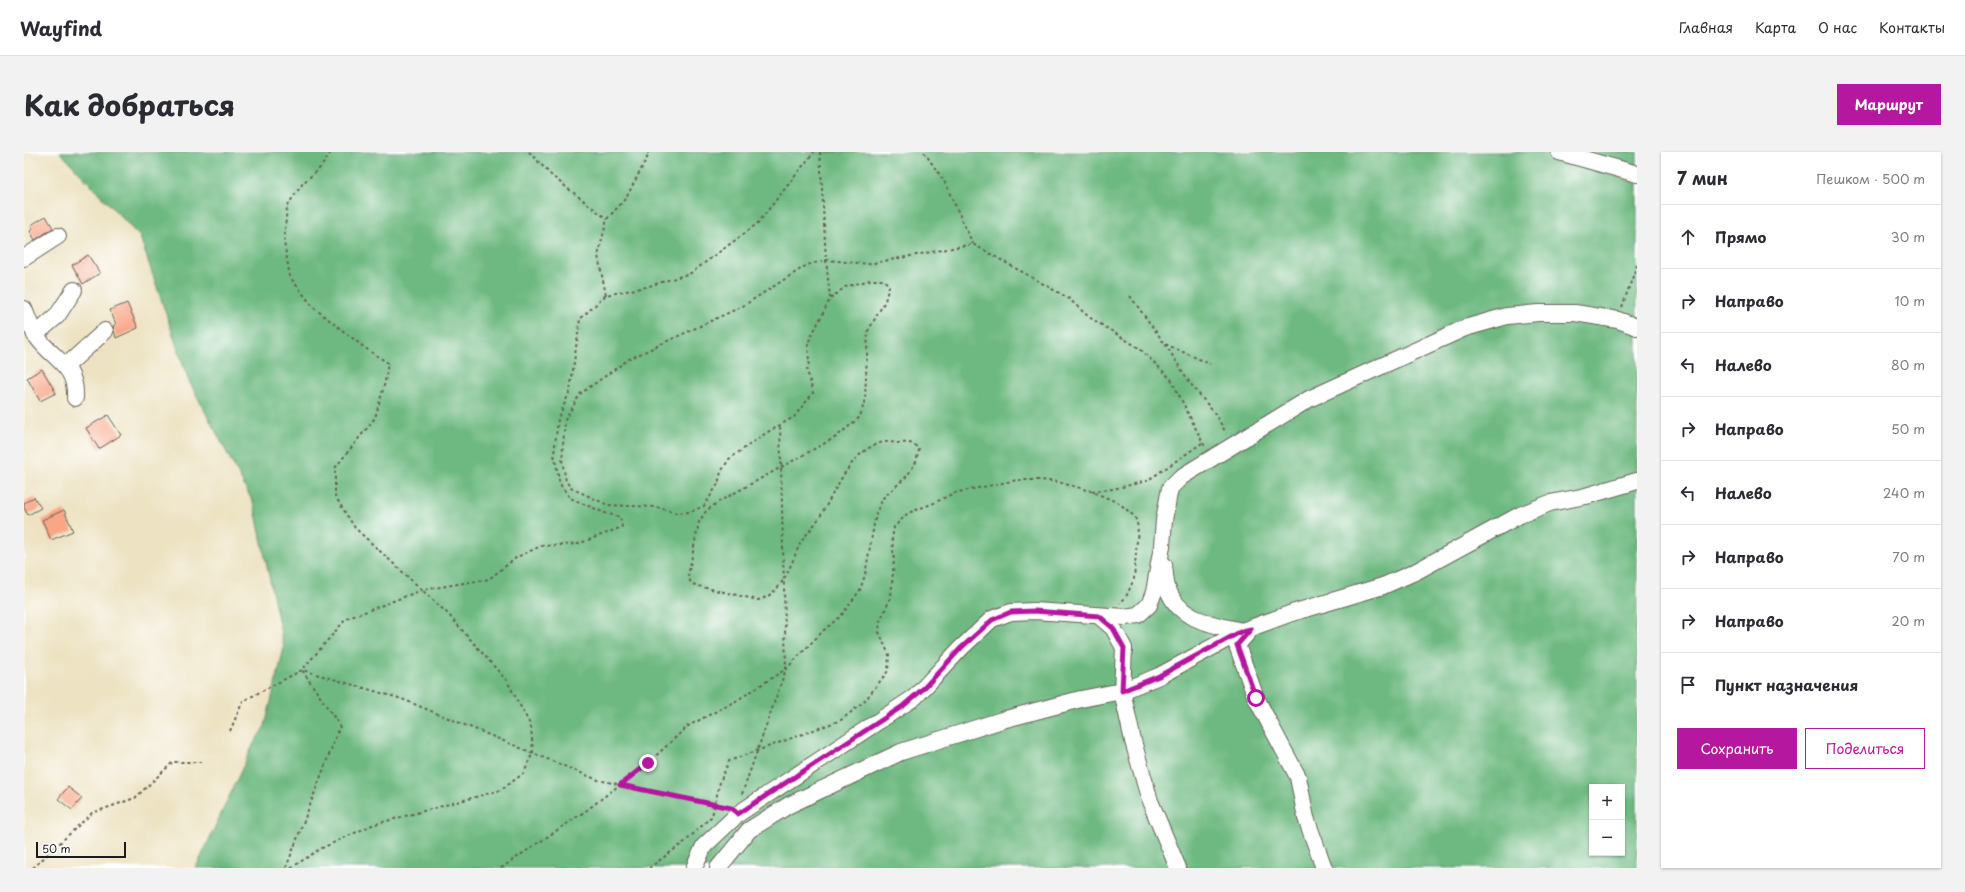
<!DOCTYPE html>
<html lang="ru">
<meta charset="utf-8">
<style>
body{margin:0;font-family:"Playpen Sans",sans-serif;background:#f2f2f3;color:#2b2b33}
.controls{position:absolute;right:12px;bottom:12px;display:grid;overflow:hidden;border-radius:0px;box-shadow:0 1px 3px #0004}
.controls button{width:36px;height:36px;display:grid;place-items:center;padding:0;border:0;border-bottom:1px solid #e1e1e2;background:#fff;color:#2b2b33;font:20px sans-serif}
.scale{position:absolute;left:12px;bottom:10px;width:90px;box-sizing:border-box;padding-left:4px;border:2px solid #1c1c1c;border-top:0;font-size:11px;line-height:14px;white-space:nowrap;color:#1c1c1c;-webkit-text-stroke:3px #fff;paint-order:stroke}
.stop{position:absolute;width:12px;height:12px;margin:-9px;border:3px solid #b5179e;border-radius:50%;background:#fff}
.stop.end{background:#b5179e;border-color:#fff;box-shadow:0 1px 4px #0008}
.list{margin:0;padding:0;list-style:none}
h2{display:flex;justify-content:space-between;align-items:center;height:52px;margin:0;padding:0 16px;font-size:17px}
h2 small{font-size:13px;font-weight:400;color:#7c7c81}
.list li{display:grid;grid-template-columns:26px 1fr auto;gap:12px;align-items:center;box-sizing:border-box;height:64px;padding:0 16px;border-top:1px solid #e1e1e2}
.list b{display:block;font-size:15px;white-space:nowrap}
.list em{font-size:13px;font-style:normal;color:#7c7c81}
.actions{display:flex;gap:8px;padding:12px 16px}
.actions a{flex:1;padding:9px 0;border:1px solid #b5179e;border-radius:0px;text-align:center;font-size:14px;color:#b5179e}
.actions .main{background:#b5179e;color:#fff}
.icon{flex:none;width:22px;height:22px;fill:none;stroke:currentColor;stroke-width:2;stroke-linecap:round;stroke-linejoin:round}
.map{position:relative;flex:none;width:1613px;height:716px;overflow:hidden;border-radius:0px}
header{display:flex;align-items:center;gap:24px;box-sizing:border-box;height:56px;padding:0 20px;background:#fff;border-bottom:1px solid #e1e1e2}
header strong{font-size:19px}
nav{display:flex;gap:22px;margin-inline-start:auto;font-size:14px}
.intro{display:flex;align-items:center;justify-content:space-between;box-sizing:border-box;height:96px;padding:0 24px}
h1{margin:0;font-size:28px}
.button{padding:10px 18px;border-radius:0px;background:#b5179e;color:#fff;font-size:14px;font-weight:700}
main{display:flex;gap:24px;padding:0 24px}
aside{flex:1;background:#fff;border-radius:0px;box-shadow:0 1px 3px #0004}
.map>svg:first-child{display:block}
.forest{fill:#6eb981;stroke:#456a4e;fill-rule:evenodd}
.building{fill:#f8a686}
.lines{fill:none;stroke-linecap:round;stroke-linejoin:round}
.minor-casing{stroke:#656256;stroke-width:18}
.path{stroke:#656256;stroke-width:2;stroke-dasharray:3 3;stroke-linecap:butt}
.minor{stroke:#fff;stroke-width:16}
.route{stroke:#b5179e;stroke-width:5}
</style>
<header>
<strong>Wayfind</strong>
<nav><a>Главная</a><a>Карта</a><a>О нас</a><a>Контакты</a></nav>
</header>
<div class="intro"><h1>Как добраться</h1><a class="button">Маршрут</a></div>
<main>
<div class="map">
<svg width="1613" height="716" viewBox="0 0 1613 716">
<rect width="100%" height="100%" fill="#fff"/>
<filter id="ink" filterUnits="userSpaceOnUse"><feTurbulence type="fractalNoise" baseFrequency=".025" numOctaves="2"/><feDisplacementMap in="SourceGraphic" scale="8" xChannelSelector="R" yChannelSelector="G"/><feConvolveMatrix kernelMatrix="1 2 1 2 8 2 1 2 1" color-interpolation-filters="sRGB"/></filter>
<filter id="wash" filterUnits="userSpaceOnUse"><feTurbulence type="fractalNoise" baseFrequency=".012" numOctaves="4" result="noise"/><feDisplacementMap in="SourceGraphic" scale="16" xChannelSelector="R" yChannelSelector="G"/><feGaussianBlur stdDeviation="0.9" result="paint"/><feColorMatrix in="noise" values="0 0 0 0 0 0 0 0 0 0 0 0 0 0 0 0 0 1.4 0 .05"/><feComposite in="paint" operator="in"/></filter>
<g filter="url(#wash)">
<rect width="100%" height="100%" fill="#ede3c3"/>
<g class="forest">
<path d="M36 0H1512L1545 8 1613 31V716H172L229 593 241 574 260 496 230 352 164 227 116 85ZM1568 635H1598V701H1568Z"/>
<path d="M1550 0H1613V19Z"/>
</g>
<g id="blocks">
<g class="building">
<path d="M22 64 29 76 11 88 6 79 9 77 7 73Z"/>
<path d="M64 103 76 121 59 132 48 113Z"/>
<path d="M103 151 114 176 92 186 89 174 92 172 86 158Z"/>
<path d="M18 217 32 241 16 249 3 226Z"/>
<path d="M84 263 97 283 75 297 62 276Z"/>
<path d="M10 345 17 356 4 363 0 356V351Z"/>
<path d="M40 358 49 379 27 388 18 368Z"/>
<path d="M44 635 58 646 48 658 34 647Z"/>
</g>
</g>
</g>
<g filter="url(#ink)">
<use href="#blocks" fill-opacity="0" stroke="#656256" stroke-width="1"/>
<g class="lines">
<g class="minor-casing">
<g id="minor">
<path d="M1535 0 1613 22"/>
<path d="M0 106 34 84"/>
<path d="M0 157C4 166 7 177 13 185 29 208 53 213 51 246"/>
<path d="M11 183 33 164 50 138"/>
<path d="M42 214 81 179"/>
<path d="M1140 413C1141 420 1141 428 1143 435 1154 469 1188 472 1218 479"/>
<path d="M1075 464 1089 476 1100 496 1098 539 1109 589 1126 649 1154 716"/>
<path d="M1226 478 1213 493 1232 546 1274 625 1282 666 1300 716"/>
<path d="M670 716 680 694 714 662 891 545 937 496 968 467 987 460 1010 459 1101 465 1114 463 1125 453 1130 440 1138 394 1140 368 1146 336 1157 325 1285 247 1441 176 1483 164 1514 161H1551L1594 168 1613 175"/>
<path d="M694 716 725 678 765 653 877 600 978 568 1057 547 1098 539 1135 524 1218 479 1268 461 1359 434 1391 420 1496 363 1526 351 1562 344 1613 329"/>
</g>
</g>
<g class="path">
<path d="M505 0 528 24 583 67"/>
<path d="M796 0 802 108 806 146"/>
<path d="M900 0 920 29 949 92"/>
<path d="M582 143 574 104 583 67 602 46 624 4V0"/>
<path d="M1106 144 1141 192 1186 212"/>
<path d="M1598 155 1613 113"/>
<path d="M1141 192 1166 231 1192 263 1202 281"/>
<path d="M1068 339 1089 337 1123 329 1178 291"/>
<path d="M206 579 219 549 278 518 378 547 574 628 701 654"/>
<path d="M718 642 762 517 756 273"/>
<path d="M9 716 68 661 111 646 149 610H177"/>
<path d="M262 716 316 574 278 518 322 467 398 438 465 427 493 405 517 394 554 392 598 375 596 365 581 361 546 346 536 332 530 302 534 267 546 239 556 167 582 143 622 135 667 121 733 72 790 0"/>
<path d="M267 716 296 697 348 673 477 638 500 621 509 600 507 574 483 529 424 462 331 376 311 344V316L351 266 361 230 364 211 341 196 290 156 266 125 260 90 263 54 279 31 297 15 307 0"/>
<path d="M477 716 563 658 624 611 664 574 712 549 762 517 801 477 817 464 836 438 841 423 852 361 859 346 883 324 892 310 895 298C889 289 883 291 874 291 870 291 865 289 861 290 828 295 812 338 797 363 791 373 782 382 776 392 766 413 759 442 734 448L674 434 667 431 664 424 675 370 682 359 696 349 812 285 836 265 841 247 844 179 861 149 865 134 860 128H846L821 135 806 147 784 191 785 211 783 218 789 241 770 265 742 281 705 307 697 320 694 332 680 354 666 360 653 361 632 355 584 353 547 336 542 329 538 308 541 268 556 242 605 207 719 154 783 113 802 108 845 112 949 92 1044 146 1065 165 1115 196 1147 227 1181 295"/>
<path d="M625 716 662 689 688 664 696 630 705 609 817 568 840 550 864 519 865 503 855 480 856 469 867 445 870 408 868 387 870 375 884 361 910 351 930 341 993 328H1016L1034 330 1067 339 1095 351 1111 365 1114 375 1110 427 1102 445 1096 451"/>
</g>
<use href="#minor" class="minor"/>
</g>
</g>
<g class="lines" filter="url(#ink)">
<path class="route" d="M624 611 596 633 707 656 714 662 879 554 900 536 937 496 968 468 987 460 1010 459 1075 464 1089 476 1100 496 1098 539 1135 524 1218 479 1227 477 1213 493 1232 546"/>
</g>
</svg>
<div class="controls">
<button>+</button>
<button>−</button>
</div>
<div class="scale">50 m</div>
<div class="stop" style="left:1232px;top:546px"></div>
<div class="stop end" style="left:624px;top:611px"></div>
</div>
<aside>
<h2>7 мин<small>Пешком · 500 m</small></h2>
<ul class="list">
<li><svg class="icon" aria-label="ahead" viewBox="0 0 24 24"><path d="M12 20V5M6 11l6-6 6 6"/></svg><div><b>Прямо</b></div><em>30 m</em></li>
<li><svg class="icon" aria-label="right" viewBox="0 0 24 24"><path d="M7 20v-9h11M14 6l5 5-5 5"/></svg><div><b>Направо</b></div><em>10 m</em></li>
<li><svg class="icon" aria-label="left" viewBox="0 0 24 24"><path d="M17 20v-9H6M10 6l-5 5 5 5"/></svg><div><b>Налево</b></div><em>80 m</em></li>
<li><svg class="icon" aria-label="right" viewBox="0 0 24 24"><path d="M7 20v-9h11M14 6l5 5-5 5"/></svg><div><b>Направо</b></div><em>50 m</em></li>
<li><svg class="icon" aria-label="left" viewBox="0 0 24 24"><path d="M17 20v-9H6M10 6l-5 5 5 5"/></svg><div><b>Налево</b></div><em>240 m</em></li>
<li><svg class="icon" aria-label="right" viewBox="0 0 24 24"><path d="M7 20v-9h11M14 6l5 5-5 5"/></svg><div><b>Направо</b></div><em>70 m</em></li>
<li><svg class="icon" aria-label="right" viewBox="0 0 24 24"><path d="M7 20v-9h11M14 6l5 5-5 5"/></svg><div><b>Направо</b></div><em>20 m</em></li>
<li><svg class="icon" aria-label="arrive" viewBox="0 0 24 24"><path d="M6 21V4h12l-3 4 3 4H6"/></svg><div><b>Пункт назначения</b></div></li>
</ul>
<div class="actions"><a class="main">Сохранить</a><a>Поделиться</a></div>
</aside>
</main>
